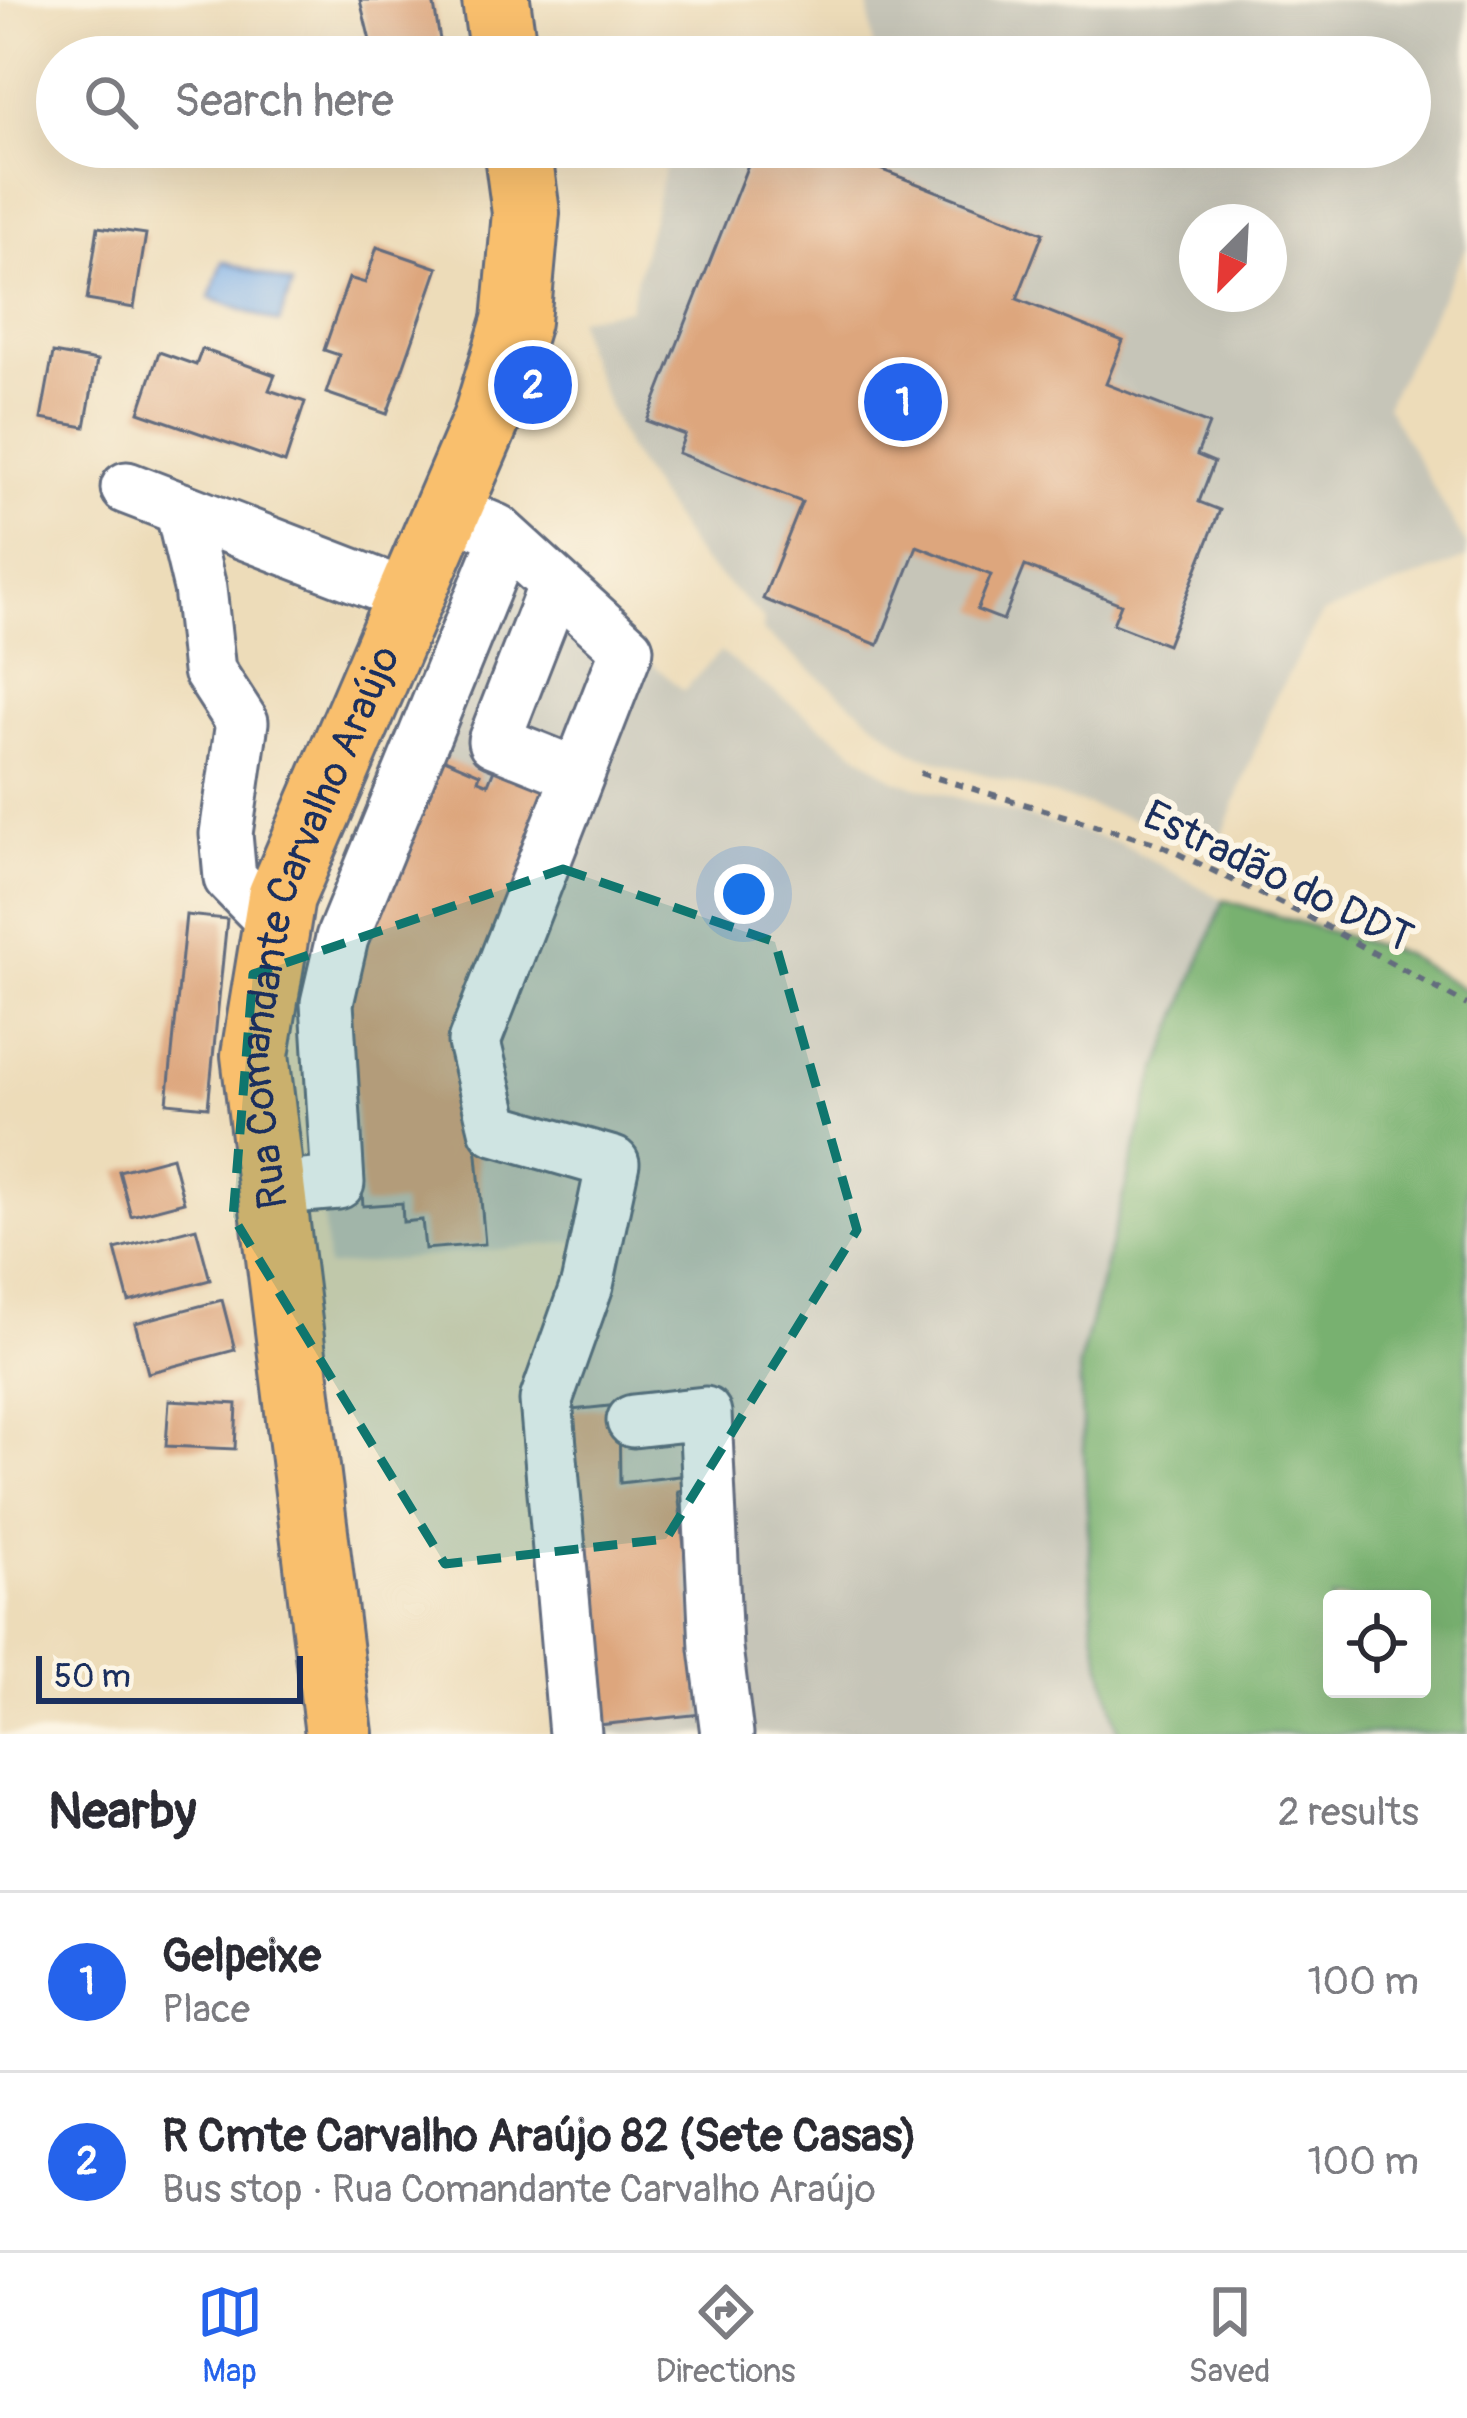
<!DOCTYPE html>
<meta charset="utf-8">
<style>
body{margin:0;font-family:Pangolin,sans-serif;background:#f7f7f7;color:#2b2b33}
.controls{position:absolute;right:36px;bottom:36px;display:grid;overflow:hidden;border-radius:12px;box-shadow:0 12px 48px #0002}
.controls button{width:108px;height:108px;display:grid;place-items:center;padding:0;border:0;border-bottom:3px solid #e1e1e2;background:#fff;color:#2b2b33;font:60px sans-serif}
.compass{position:absolute;left:1179px;top:204px;width:108px;height:108px;border-radius:50%;background:#fff;box-shadow:0 12px 48px #0002;rotate:204deg}
.scale{position:absolute;left:36px;bottom:30px;width:267px;box-sizing:border-box;padding-left:12px;border:6px solid #1b2f5e;border-top:0;font-size:33px;line-height:42px;white-space:nowrap;color:#1b2f5e;-webkit-text-stroke:9px #fcf5e5;paint-order:stroke}
.you{position:absolute;left:744px;top:894px;width:42px;height:42px;margin:-30px;border:9px solid #fff;border-radius:50%;background:#1a73e8;box-shadow:0 0 0 18px #1a73e833}
.badge{display:grid;place-items:center;width:78px;height:78px;border-radius:50%;background:#2563eb;color:#fff;font-size:39px;font-weight:700}
.pin{position:absolute;translate:-50% -50%;border:6px solid #fff;box-shadow:0 3px 12px #0006}
.list{margin:0;padding:0;list-style:none}
h2{display:flex;justify-content:space-between;align-items:center;height:156px;margin:0;padding:0 48px;font-size:51px}
h2 small{font-size:39px;font-weight:400;color:#7c7c81}
.list li{display:grid;grid-template-columns:78px 1fr auto;gap:36px;align-items:center;box-sizing:border-box;height:180px;padding:0 48px;border-top:3px solid #e1e1e2}
.list b{display:block;font-size:45px;white-space:nowrap}
.list p{margin:0;font-size:39px;white-space:nowrap;color:#7c7c81}
.list em{font-size:39px;font-style:normal;color:#7c7c81}
.icon{flex:none;width:66px;height:66px;fill:none;stroke:currentColor;stroke-width:2;stroke-linecap:round;stroke-linejoin:round}
.map{position:relative;flex:none;width:1467px;height:1734px;overflow:hidden}
.search{position:absolute;background:#fff;box-shadow:0 12px 48px #0002;left:36px;right:36px;top:36px;height:132px;display:flex;align-items:center;gap:30px;box-sizing:border-box;padding:0 42px;border-radius:66px;color:#7c7c81;font-size:45px}
.sheet{height:516px;background:#fff}
nav{display:flex;justify-content:space-around;align-items:center;box-sizing:border-box;height:168px;border-top:3px solid #e1e1e2;background:#fff;font-size:33px;color:#7c7c81}
nav a{display:grid;justify-items:center;gap:6px}
nav .on{color:#2563eb}
.map>svg:first-child{display:block}
.industrial{fill:#c6c5b8;fill-rule:evenodd}
.forest{fill:#78b170;stroke:#4a7067;stroke-width:3;fill-rule:evenodd}
.water{fill:#7cafe9;stroke:#4c6fa4;stroke-width:3}
.building{fill:#dda67d}
.lines{fill:none;stroke-linecap:round;stroke-linejoin:round}
.minor-casing{stroke:#646c7e;stroke-width:57}
.major-casing{stroke:#646c7e;stroke-width:72}
.path{stroke:#646c7e;stroke-width:6;stroke-dasharray:9 9;stroke-linecap:butt}
.minor{stroke:#fff;stroke-width:51}
.major{stroke:#f9bf6d;stroke-width:66}
.marked{fill:#0f766e;fill-opacity:0.2;stroke:#0f766e;stroke-width:9;stroke-dasharray:24 15;stroke-linejoin:round}
.labels{text-anchor:middle;dominant-baseline:central;stroke-width:12;stroke-linejoin:round;paint-order:stroke}
.street-label{font-size:42px;fill:#1b2f5e;stroke:#fcf5e5}
</style>
<div class="map">
<svg width="1467" height="1734" viewBox="0 0 1467 1734">
<rect width="100%" height="100%" fill="#fcf5e5"/>
<filter id="ink" filterUnits="userSpaceOnUse"><feTurbulence type="fractalNoise" baseFrequency=".00833" numOctaves="2"/><feDisplacementMap in="SourceGraphic" scale="24" xChannelSelector="R" yChannelSelector="G"/><feConvolveMatrix kernelMatrix="1 2 1 2 8 2 1 2 1" color-interpolation-filters="sRGB"/></filter>
<filter id="wash" filterUnits="userSpaceOnUse"><feTurbulence type="fractalNoise" baseFrequency=".004" numOctaves="4" result="noise"/><feDisplacementMap in="SourceGraphic" scale="48" xChannelSelector="R" yChannelSelector="G"/><feGaussianBlur stdDeviation="2.7" result="paint"/><feColorMatrix in="noise" values="0 0 0 0 0 0 0 0 0 0 0 0 0 0 0 0 0 1.4 0 .05"/><feComposite in="paint" operator="in"/></filter>
<g filter="url(#wash)">
<rect width="100%" height="100%" fill="#eddcb9"/>
<g class="industrial">
<path d="M868 0H1467V247L1386 405 1467 546V558L1322 614 1274 700 1219 845 913 753 762 631 764 619 699 558 626 447 584 348 577 318 629 309 670 147H1410V57H874ZM1197 222H1269V294H1197Z"/>
<path d="M486 513 683 691 720 652 894 780 1120 843 1224 900 1152 1085 1079 1366 1094 1632 1119 1734H551L579 1241 327 1267 310 1018Z"/>
</g>
<path class="forest" d="M1224 900 1402 953 1467 991V1734H1119L1094 1632 1079 1366 1152 1085ZM1332 1599H1422V1689H1332Z"/>
<path class="water" d="M223 261 292 285 279 323 210 298Z"/>
<g id="blocks">
<g class="building">
<path d="M360 0H433L443 57H374Z"/>
<path d="M755 147H824L1043 233 1017 299 1123 341 1106 384 1209 424 1197 455 1214 462 1199 502 1220 510 1167 645 1113 624 1121 604 1025 566 1003 620 977 610 991 575 917 546 878 645 763 599 802 502 678 453 685 435 647 421Z"/>
<path d="M98 227 146 234 134 308 87 300Z"/>
<path d="M377 247 438 268 387 414 326 393 339 355 324 350 349 278 365 283Z"/>
<path d="M202 349 275 375 269 390 305 402 285 463 139 412 159 352 196 365Z"/>
<path d="M53 353 97 361 85 427 41 419Z"/>
<path d="M440 757 480 774 478 780 488 784 499 757 558 781 467 1044 485 1244 425 1249 422 1220 403 1222 402 1203 363 1206 348 1014 351 980Z"/>
<path d="M186 915 227 919 208 1107 167 1103Z"/>
<path d="M172 1157 184 1202 131 1216 119 1171Z"/>
<path d="M196 1228 210 1280 129 1302 115 1249Z"/>
<path d="M222 1300 235 1350 148 1373 135 1323Z"/>
<path d="M169 1400 237 1404 235 1449 166 1446Z"/>
<path d="M619 1405 620 1483 688 1475 689 1490 678 1491 702 1714 598 1725 571 1410Z"/>
</g>
</g>
</g>
<g filter="url(#ink)">
<use href="#blocks" fill-opacity="0" stroke="#646c7e" stroke-width="3"/>
<g class="lines">
<g class="minor-casing">
<g id="minor">
<path d="M127 488 410 597"/>
<path d="M181 509 200 588 209 671 242 722 226 834 230 878 277 926"/>
<path d="M448 510 496 530 627 649 474 1042 495 1129 613 1163 587 1285 546 1400 575 1734"/>
<path d="M554 587 494 741 577 774"/>
<path d="M271 1189 338 1183 327 1003 342 938 505 539"/>
<path d="M633 1421 705 1413 716 1648 727 1734"/>
</g>
</g>
<g class="major-casing">
<g id="major">
<path d="M496 0 504 57"/>
<path id="s1" d="M339 1734 255 1055 281 897 486 420 516 321 526 213 517 147"/>
</g>
</g>
<path class="path" d="M920 773 1158 844 1309 917 1467 1005"/>
<use href="#minor" class="minor"/>
<use href="#major" class="major"/>
</g>
</g>
<path class="marked" d="M563 869 775 942 857 1230 666 1539 445 1564 233 1217 253 974Z"/>
<g class="labels">
<g class="street-label">
<text transform="translate(1278 877) rotate(26)">Estradão do DDT</text>
<text stroke="none"><textPath href="#s1" startOffset="822">Rua Comandante Carvalho Araújo</textPath></text>
</g>
</g>
</svg>
<div class="controls">
<button><svg class="icon" aria-label="locate" viewBox="0 0 24 24"><circle cx="12" cy="12" r="6"/><path d="M12 2v4M12 18v4M2 12h4M18 12h4"/></svg></button>
</div>
<svg class="compass" viewBox="-18 -18 36 36"><path d="M0-13l5 13h-10z" fill="#e53935"/><path d="M0 13l5-13h-10z" fill="#7c7c81"/></svg>
<div class="scale">50 m</div>
<div class="you"></div>
<div class="pin badge" style="left:903px;top:402px">1</div>
<div class="pin badge" style="left:533px;top:385px">2</div>
<div class="search"><svg class="icon" aria-label="search" viewBox="0 0 24 24"><circle cx="10" cy="10" r="6"/><path d="M15 15l6 6"/></svg>Search here</div>
</div>
<section class="sheet">
<h2>Nearby<small>2 results</small></h2>
<ul class="list">
<li><span class="badge">1</span><div><b>Gelpeixe</b><p>Place</p></div><em>100 m</em></li>
<li><span class="badge">2</span><div><b>R Cmte Carvalho Araújo 82 (Sete Casas)</b><p>Bus stop · Rua Comandante Carvalho Araújo</p></div><em>100 m</em></li>
</ul>
</section>
<nav>
<a class="on"><svg class="icon" aria-label="map" viewBox="0 0 24 24"><path d="M3 6l6-2 6 2 6-2v14l-6 2-6-2-6 2zM9 4v14M15 6v14"/></svg>Map</a>
<a><svg class="icon" aria-label="directions" viewBox="0 0 24 24"><path d="M12 3l9 9-9 9-9-9zM9 14v-3h6M13 9l2 2-2 2"/></svg>Directions</a>
<a><svg class="icon" aria-label="saved" viewBox="0 0 24 24"><path d="M7 4h10v16l-5-4-5 4z"/></svg>Saved</a>
</nav>
